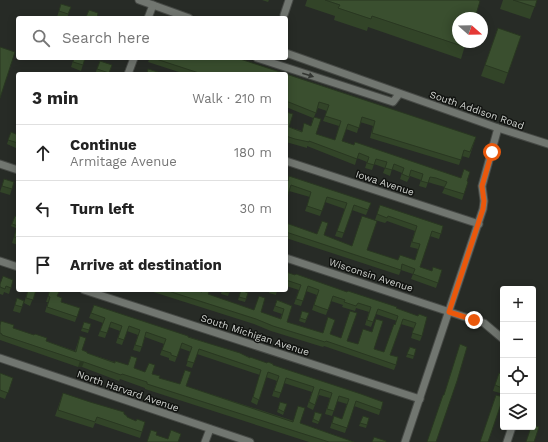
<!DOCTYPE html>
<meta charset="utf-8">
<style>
body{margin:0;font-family:"Work Sans",sans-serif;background:#f6f6f6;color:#222}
.controls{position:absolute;right:12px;bottom:12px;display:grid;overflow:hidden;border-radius:4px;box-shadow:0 2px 10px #0003}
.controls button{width:36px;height:36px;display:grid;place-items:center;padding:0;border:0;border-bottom:1px solid #e0e0e0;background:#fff;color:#222;font:20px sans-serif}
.compass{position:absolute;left:452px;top:12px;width:36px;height:36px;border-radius:50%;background:#fff;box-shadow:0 2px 10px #0003;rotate:110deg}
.stop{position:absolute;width:12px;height:12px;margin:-9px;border:3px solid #ea580c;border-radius:50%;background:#fff}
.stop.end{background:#ea580c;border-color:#fff;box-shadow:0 1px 4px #0008}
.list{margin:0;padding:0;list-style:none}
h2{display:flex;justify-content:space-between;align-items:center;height:52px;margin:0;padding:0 16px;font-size:17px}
h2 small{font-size:13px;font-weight:400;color:#767676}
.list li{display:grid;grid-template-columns:26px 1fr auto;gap:12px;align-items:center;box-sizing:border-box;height:56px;padding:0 16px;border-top:1px solid #e0e0e0}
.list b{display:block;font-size:15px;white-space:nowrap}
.list p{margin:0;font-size:13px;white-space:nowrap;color:#767676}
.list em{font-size:13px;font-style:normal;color:#767676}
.icon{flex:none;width:22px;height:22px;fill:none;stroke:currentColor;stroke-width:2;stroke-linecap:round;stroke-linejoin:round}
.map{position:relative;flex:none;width:548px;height:442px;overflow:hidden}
.search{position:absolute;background:#fff;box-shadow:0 2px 10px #0003;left:16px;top:16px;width:272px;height:44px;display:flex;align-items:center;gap:10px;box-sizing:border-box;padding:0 14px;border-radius:4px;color:#767676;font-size:15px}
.panel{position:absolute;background:#fff;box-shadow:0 2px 10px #0003;left:16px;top:72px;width:272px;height:220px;border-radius:4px}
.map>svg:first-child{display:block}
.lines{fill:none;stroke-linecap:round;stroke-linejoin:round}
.minor-casing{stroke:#464945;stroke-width:9}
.minor{stroke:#717670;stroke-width:7}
.wall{fill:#324428;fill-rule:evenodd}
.shaded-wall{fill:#293721}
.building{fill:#3a4f2f;stroke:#293721}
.oneway{fill:#333632}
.route{stroke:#ea580c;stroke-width:5}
.labels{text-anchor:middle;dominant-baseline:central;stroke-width:3;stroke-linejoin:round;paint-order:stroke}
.street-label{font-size:10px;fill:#d1d4d0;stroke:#111310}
</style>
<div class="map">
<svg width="548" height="442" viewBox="0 0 548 442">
<rect width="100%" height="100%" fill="#272b26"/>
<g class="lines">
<g class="minor-casing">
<g id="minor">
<path d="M139 0 189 18"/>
<path d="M284 15 289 0"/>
<path d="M148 18 153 5"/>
<path d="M286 53 498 128 548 144"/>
<path d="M257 58 393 102 399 94"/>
<path d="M128 74 134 58"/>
<path d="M286 161 479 224"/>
<path d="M0 164 18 170"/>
<path d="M286 258 474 320 484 323 503 339"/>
<path d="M0 261 18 267"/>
<path d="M84 290 420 399"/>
<path d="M0 358 250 442"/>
<path d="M205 442 210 429"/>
<path d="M405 442 483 209 484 201 482 186 498 128"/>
<path d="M507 442 512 427"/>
</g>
</g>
<use href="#minor" class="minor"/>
</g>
<g class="wall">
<path d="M262 0H269L268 2Z"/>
<path d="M307 0H478L466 42 461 59 368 27 367 31 334 20 335 16 305 6Z"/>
<path d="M503 0H537L530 19 500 9Z"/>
<path d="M61 4 71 7 67 18H60L57 17Z"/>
<path d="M498 28 521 36 504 84 481 76Z"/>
<path d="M43 58H49L48 60Z"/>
<path d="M74 58H85L81 71 71 67Z"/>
<path d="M150 58H237L286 74H185L148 62Z"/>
<path d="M100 61 112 65 109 74H95Z"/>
<path d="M286 74 476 137 469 158 462 156 459 165 370 138 373 126 360 122 357 133 346 129 342 141 468 182 462 200 442 193 445 187 434 184 428 182 426 188 419 186 421 180 410 176 407 182 400 179 402 173 392 169 390 176 383 173 385 168 374 164 372 170 365 168 367 162 357 158 355 165 307 146V148L286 142V113L289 127 302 131 311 126 313 118 286 107ZM318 108 327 111 323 121 339 126 335 140 316 134 314 117Z"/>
<path d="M11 132 18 135V149L7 144Z"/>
<path d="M4 179 14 182 10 195 0 192Z"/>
<path d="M286 180 371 203 366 215 352 210 342 238 335 236 345 209 325 202 320 216 305 211 310 197 289 191Z"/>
<path d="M380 205 443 226 439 239 430 236 420 267 432 271 442 270 436 288 411 279 413 274 401 270 399 275 286 238V223L317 234 324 235 352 246 398 260H415L418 249 410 247 415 231 387 221 385 223 375 220Z"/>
<path d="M15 216 18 217V229L11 226Z"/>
<path d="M16 230H18V245L12 243Z"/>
<path d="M286 272 418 316 422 336 420 341 411 338 414 328 401 324 390 355 396 365 394 370 324 346 323 347 271 331 254 324 147 290H195L280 319 282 314 273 311 277 300 283 302 287 322 323 333 330 334 347 341 384 352 397 321 376 314 371 327 365 325 369 312 356 308 355 311 342 307 343 305 331 301 326 315 320 313 312 310 317 295 306 291 301 306 294 304 299 290 286 286Z"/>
<path d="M13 280 9 294 4 292 3 295 0 294V284Z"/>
<path d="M28 290H36L30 306 24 303Z"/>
<path d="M50 290 57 296 61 302 80 308 75 322 45 312 48 302H46Z"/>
<path d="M222 290H230L228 296 221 294Z"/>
<path d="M241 290 248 293 245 302 238 300Z"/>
<path d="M270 290H277L276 295 269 293Z"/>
<path d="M17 298 24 301 20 313 13 311Z"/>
<path d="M94 305 383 402 379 415 354 406 345 433 330 428 334 416 342 419 347 404 337 401 332 416 325 414 330 398 319 395 313 410 307 407 312 392 284 383 279 398 272 396 277 381 266 377 257 405 251 402 260 375 197 354 192 368 186 366 191 352 180 348 175 362 169 360V358L160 355 164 344 145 337 140 352 133 350 138 335 127 331 122 345 116 343 120 331 109 327 105 338 98 336 103 323 89 318Z"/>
<path d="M302 311 309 313 305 323 299 321Z"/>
<path d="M84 322 91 324 88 333 81 331Z"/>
<path d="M0 325 13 328 46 341 75 351 80 336 82 350 87 353 145 372 152 374 159 378 180 384 186 386 300 423 354 442H309L145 389V388L120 379 119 381 82 367H78L0 340Z"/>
<path d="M410 347 416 349 413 359 406 357Z"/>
<path d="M0 373 13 378 5 399 0 397Z"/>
<path d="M499 373 503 386 500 393 493 391Z"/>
<path d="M63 393 124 414 127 417 136 421 145 422 140 438 95 423 93 428 55 416Z"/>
<path d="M280 402 287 404 283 415 277 412Z"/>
<path d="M315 412 322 414 318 424 312 422Z"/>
<path d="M363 416 369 418 366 428 359 426Z"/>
</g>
<path class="shaded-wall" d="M80 361 84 362 82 367H78Z"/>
<g class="building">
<path d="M325 0H478L480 1 475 18H458V42H466L465 47 372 16 371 19 338 8 340 5Z"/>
<path d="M513 0H537L535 7Z"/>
<path d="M61 4 71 7 68 14 59 11Z"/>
<path d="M89 10 98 13 97 18H88L86 17Z"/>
<path d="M498 28 521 36 508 73 485 65Z"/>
<path d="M0 47 15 52 0 98Z"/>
<path d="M74 58H85L83 65 73 62Z"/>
<path d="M153 58H237L286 74H202Z"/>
<path d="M100 61 112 65 109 73 97 69Z"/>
<path d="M148 69 158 72 157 74H147Z"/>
<path d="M286 74 476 137 470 152 464 150 461 160 372 133 375 121 362 117 359 128 348 124 342 141 354 145 355 142 461 178 464 169 470 172 467 181 468 182 464 194 444 188 447 182 436 178 430 177 428 183 421 181 423 174 411 170 409 177 402 174 404 168 394 164 392 170 385 168 387 162 376 159 374 165 367 163 369 157 359 153 357 159 309 141V142L295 139 286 136V112L293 114 289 127 302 132 304 123 311 126 314 117 321 119 316 134 335 140 341 121 325 116 329 105 319 102 316 113 286 101Z"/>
<path d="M11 132 18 135V143L8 140Z"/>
<path d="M289 176 371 203 368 210 354 205 344 233 337 231 347 203 327 197 322 211 307 206 311 192 291 185 286 201V180L288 181Z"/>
<path d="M4 179 14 182 12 189 2 186Z"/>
<path d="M380 205 443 226 441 234 432 231 420 267 432 271 433 267 442 270 438 283 413 274 415 269 402 264 401 270 286 232V223L317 234 322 221 328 223 324 235 352 246 362 216 377 221 367 250 398 260 400 255 415 260 420 244 412 242 417 226 388 216 387 218 377 214Z"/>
<path d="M15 216 18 217V226L12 224Z"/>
<path d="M16 230H18V238L14 237Z"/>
<path d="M286 272 295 275 296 274 347 292 348 291 397 307 396 308 418 316 419 314 427 317 422 336 412 333 416 323 403 319 390 355 398 357 396 365 326 341 325 342 273 326 256 319 165 290H195L202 292V290H210L208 294 254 310 259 296 265 298 261 312 281 319 284 309 275 306 277 300 292 306 287 322 323 333 328 317 335 320 330 334 341 338 350 311 357 313 347 341 358 344 363 329 372 332 376 319 383 321 374 349 384 352 394 324 395 325 398 316 378 309 373 322 367 320 371 307 358 303 356 306 344 302 345 300 333 296 328 310 322 308 314 305 319 290 308 286 303 301 296 299 301 285 286 280Z"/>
<path d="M3 276 13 280 11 288 6 286 5 289 0 287V284Z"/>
<path d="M28 290H36L33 300 26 298Z"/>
<path d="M50 290H52L59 292 57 296 62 298 61 302 80 308 77 317 47 307 50 297 48 296Z"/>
<path d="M222 290H230L229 293 222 291Z"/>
<path d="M241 290 248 293 246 299 239 297Z"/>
<path d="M17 298 24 301 22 307 15 305Z"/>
<path d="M94 305 188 336V337L240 353 250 358V357L267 363 268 362 273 364V365L361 394 383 402 381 410 356 401 347 428 332 423 334 416 342 419 349 399 339 396 334 411 327 409 332 393 320 389 315 405 309 402 314 387 286 378 281 393 274 391 279 376 268 372 259 400 253 397 261 370 199 349 194 363 187 361 192 347 182 343 177 357 171 355V353L162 350 166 339 146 332 142 347 135 345 140 330 129 326 124 340 118 338 122 326 111 322 107 333 100 331 105 318 91 313Z"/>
<path d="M302 311 309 313 306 320 300 318Z"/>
<path d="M1 321 14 325 13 328 34 335 35 334 47 338 46 341 76 352 80 336 86 338 82 350 87 352V353L115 363V361L128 365 131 356 137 358 134 368 145 372 149 363 155 365 152 374 160 376 159 378 180 384 185 370 191 372 186 386 293 422 298 406 305 408 300 423 354 442H329L147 384V382L122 374 121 375 84 362 80 361 2 335V334L0 333V325Z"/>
<path d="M84 322 91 324 89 330 82 328Z"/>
<path d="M460 344 467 347 457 381 436 442H427L443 395H444Z"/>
<path d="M410 347 416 349 414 356 407 354Z"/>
<path d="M0 373 13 378 8 393 0 390Z"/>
<path d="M499 373 503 375V386L502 388 495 385Z"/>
<path d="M63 393 90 402 124 412V414L127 416V417L136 421 137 419 145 422 142 432 97 417 95 422 58 410Z"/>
<path d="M496 395 503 397V398L488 442H480Z"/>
<path d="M280 402 287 404 284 412 278 409Z"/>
<path d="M315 412 322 414 319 422 313 419Z"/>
<path d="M363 416 369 418 367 425 360 423Z"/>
<path d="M533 425 539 427 534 442H526L531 427H533Z"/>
<path d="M151 430 157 432 156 435 168 439 171 430 181 434 178 442H147Z"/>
<path d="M374 437 386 441V442H372Z"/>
</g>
<defs><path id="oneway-solid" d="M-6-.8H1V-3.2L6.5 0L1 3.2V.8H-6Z"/></defs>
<use class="oneway" href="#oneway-solid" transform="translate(308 75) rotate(18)"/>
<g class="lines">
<path class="route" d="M474 320 449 312 483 209 484 201 482 186 492 152"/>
</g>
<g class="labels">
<g class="street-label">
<text transform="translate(477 110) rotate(19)">South Addison Road</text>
<text transform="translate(385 183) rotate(18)">Iowa Avenue</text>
<text transform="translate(371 275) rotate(18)">Wisconsin Avenue</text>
<text transform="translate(255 335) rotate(18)">South Michigan Avenue</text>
<text transform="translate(128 391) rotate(19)">North Harvard Avenue</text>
</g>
</g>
</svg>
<div class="controls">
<button>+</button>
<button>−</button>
<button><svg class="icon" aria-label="locate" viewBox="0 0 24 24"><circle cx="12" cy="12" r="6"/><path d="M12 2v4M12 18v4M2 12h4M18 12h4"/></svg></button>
<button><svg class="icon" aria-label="layers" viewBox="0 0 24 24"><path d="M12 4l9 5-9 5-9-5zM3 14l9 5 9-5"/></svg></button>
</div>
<svg class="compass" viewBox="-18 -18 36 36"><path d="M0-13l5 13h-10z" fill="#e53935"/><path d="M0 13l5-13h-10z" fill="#767676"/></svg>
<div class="stop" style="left:492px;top:152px"></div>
<div class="stop end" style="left:474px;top:320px"></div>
<div class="search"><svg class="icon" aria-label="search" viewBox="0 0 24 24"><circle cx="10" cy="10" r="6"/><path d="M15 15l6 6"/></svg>Search here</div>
<section class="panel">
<h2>3 min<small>Walk · 210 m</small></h2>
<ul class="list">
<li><svg class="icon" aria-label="ahead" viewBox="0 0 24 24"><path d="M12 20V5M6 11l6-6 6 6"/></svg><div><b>Continue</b><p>Armitage Avenue</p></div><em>180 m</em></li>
<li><svg class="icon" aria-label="left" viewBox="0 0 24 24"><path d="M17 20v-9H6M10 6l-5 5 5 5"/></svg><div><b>Turn left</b></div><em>30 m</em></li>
<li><svg class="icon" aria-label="arrive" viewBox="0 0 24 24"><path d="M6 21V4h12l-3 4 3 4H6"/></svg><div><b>Arrive at destination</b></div></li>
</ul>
</section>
</div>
